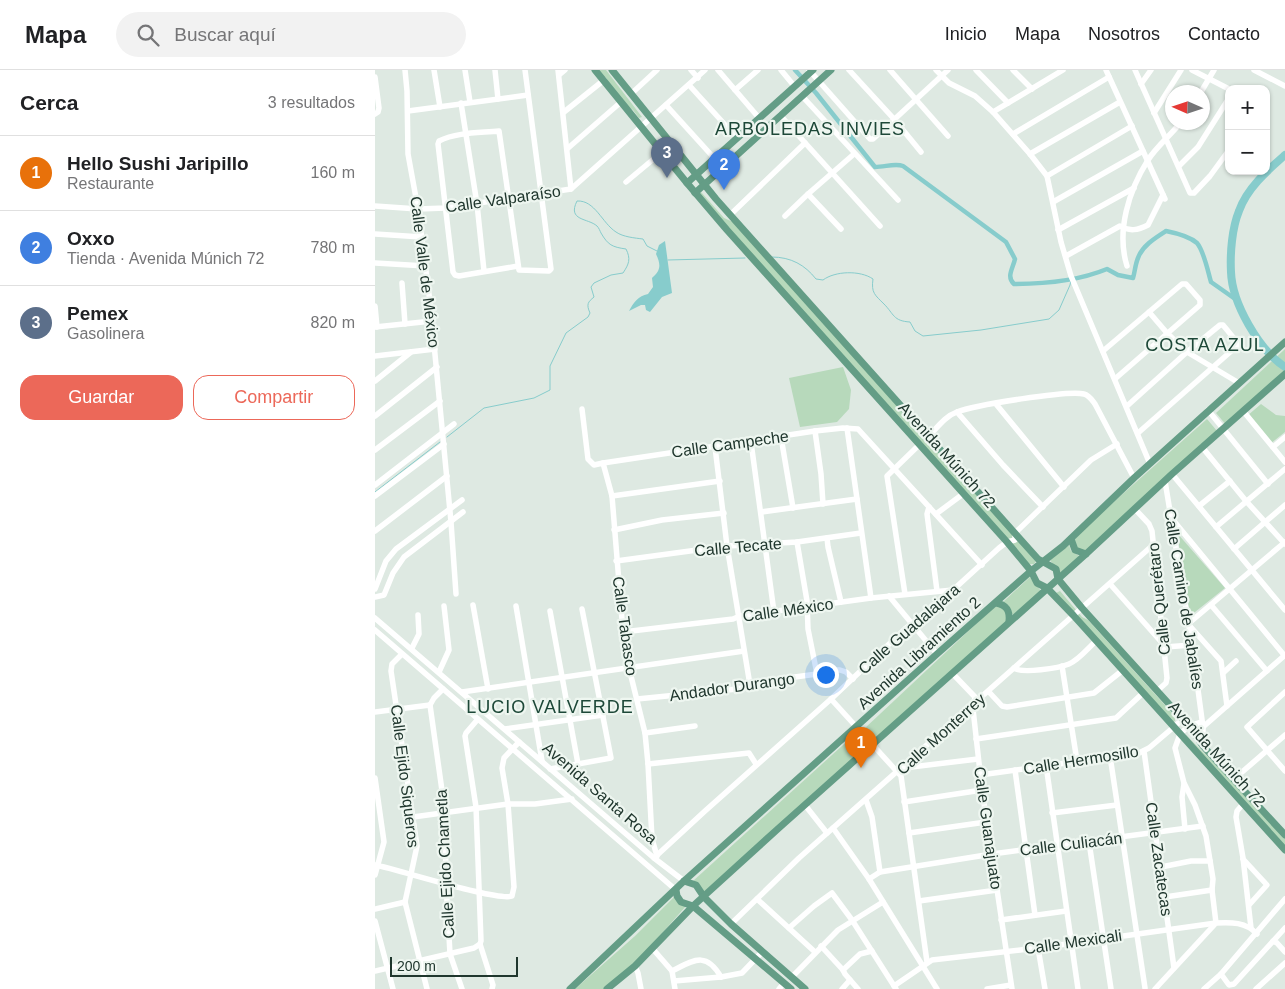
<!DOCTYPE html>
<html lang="es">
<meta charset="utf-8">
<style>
body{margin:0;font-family:Arial,sans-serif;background:#f2f2f2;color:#202124}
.controls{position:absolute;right:15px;top:15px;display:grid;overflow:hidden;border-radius:10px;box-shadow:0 1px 4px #0004}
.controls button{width:45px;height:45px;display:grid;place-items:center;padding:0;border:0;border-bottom:1px solid #e0e0e0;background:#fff;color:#202124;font:25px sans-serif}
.compass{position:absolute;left:790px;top:15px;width:45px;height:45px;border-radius:50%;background:#fff;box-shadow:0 1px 4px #0004;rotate:273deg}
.scale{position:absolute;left:15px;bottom:12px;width:128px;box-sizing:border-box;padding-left:5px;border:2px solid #20372e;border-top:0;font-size:14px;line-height:18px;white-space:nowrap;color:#20372e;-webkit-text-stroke:4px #eef6f0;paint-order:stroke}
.you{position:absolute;left:450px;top:604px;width:18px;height:18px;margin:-12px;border:4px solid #fff;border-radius:50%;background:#1a73e8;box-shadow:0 0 0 8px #1a73e833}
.badge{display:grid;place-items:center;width:32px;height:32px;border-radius:50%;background:#ec6859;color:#fff;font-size:16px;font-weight:700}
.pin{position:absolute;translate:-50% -41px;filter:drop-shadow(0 1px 2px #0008)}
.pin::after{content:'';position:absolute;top:26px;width:18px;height:15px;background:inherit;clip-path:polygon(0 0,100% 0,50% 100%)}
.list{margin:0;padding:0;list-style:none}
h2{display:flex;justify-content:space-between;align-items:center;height:65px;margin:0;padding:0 20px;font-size:21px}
h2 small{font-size:16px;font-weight:400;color:#757577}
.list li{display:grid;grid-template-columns:32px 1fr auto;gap:15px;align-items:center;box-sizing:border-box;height:75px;padding:0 20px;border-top:1px solid #e0e0e0}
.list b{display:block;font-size:19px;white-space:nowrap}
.list p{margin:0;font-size:16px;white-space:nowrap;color:#757577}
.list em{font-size:16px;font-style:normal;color:#757577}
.actions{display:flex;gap:10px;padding:15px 20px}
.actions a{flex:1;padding:11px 0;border:1px solid #ec6859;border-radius:15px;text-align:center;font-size:18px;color:#ec6859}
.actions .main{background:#ec6859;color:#fff}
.icon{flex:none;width:28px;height:28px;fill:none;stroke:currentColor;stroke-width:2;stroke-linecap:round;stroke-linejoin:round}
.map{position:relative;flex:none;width:910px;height:919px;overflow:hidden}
header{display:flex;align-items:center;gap:30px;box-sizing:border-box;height:70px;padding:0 25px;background:#fff;border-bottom:1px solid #e0e0e0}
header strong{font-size:24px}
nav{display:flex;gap:28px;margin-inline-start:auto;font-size:18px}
.search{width:350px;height:45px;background:#f2f2f2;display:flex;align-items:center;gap:12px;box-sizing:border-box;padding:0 18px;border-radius:28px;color:#757577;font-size:19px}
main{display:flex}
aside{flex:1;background:#fff}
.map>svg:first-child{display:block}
.green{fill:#b7d9bb}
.water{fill:#87cccc}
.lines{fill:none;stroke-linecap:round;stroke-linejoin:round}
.stream{stroke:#87cccc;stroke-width:1}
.canal{stroke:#87cccc;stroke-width:4.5}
.river{stroke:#87cccc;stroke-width:8}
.minor{stroke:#fff;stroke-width:5.5}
.major{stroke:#649d86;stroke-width:7}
.labels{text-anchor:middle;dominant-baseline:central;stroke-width:4.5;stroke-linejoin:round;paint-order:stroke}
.street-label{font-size:16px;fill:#20372e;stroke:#eef6f0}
.neighbourhood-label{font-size:18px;letter-spacing:1px;fill:#1d4838;stroke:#eef6f0}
</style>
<header>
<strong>Mapa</strong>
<div class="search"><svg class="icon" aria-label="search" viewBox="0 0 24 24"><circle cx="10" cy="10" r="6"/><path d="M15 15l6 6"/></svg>Buscar aquí</div>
<nav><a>Inicio</a><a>Mapa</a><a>Nosotros</a><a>Contacto</a></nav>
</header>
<main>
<aside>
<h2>Cerca<small>3 resultados</small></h2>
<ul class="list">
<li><span class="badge" style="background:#e8710a">1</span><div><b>Hello Sushi Jaripillo</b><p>Restaurante</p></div><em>160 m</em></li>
<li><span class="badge" style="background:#3f7fe0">2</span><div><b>Oxxo</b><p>Tienda · Avenida Múnich 72</p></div><em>780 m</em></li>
<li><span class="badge" style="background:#5c6f8a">3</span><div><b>Pemex</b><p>Gasolinera</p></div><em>820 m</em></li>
</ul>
<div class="actions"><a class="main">Guardar</a><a>Compartir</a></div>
</aside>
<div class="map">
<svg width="910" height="919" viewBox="0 0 910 919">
<rect width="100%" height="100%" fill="#dee9e2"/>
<g class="green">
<path d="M223 0H231L267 47 264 48 258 40 252 36Z"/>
<path d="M326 122 349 148 358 152 661 491 659 494H654L324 125Z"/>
<path d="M910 279V303L852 356 841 343Z"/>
<path d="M468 297 476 320 474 339 462 352 425 357 414 308Z"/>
<path d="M886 334 901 345 910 346V362L895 374 872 346Z"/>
<path d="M832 349 842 361 714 480H706L700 479V469L715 453Z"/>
<path d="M802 463 850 518 815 546Z"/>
<path d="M694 475 696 481 706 487 685 504 675 490Z"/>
<path d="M655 507 666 521 638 545 628 532Z"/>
<path d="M685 521 707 547 713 550 797 643 800 648V651L798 652 681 523Z"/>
<path d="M623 536 630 540 632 548 630 554 500 672 489 659 618 538Z"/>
<path d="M479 665 490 678 329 822 318 811Z"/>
<path d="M809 665H811L840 694 848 699 910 769V778Z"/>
<path d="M299 827 311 836 274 878 249 903 230 919H200L260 866Z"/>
</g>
<path class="water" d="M290 171 297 223 287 227 275 242 271 240 270 235H266L254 241C259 232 263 226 273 224L278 217 277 208C286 200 286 195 281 184L284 175Z"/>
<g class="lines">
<g class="stream">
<path d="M397 187C416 187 430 195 441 209L448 210C460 201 485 200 498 209 496 223 500 225 509 234 519 244 518 251 535 252L540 261 548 266 606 260 674 249 684 240 695 215 696 210"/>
<path d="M293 190 370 188"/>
<path d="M72 367 109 338 159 328 175 320V296L191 263 213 247 215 243C211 234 213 232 219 227L216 217 219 213 236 205 248 203C254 194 256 189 251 179 237 177 233 175 226 163 225 161 224 158 222 156 213 148 192 151 202 131 220 130 227 153 241 162 248 167 260 168 268 169L272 176 282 181"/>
<path d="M0 422 65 372"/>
</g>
<path class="canal" d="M420 0 441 23 500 97C510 97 520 93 528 96L631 172 640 189C638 198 631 207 639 214 670 214 703 211 732 199L743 205 758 208C760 202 760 195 763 188 767 176 780 168 791 161 801 163 814 166 822 173 829 181 833 202 836 212L863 231"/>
<path class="river" d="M910 85C893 100 872 118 864 141 857 158 855 183 856 202 857 233 884 280 910 297"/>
<g class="minor">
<path d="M30 0 32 21 33 84 43 139 55 232 76 452 81 524"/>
<path d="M59 0 65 37"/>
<path d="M90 0 95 32"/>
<path d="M120 0 123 29"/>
<path d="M183 0 196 119"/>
<path d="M316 0 323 8"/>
<path d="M343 0 384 48"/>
<path d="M406 0 420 17"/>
<path d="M434 0 495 69H498L573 0"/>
<path d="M474 0 519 49 546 82"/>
<path d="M515 0 573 66"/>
<path d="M561 0 574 13 600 26 618 42 655 84 672 106 686 172 696 206 775 394"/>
<path d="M601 0 633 33"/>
<path d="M638 0 657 19"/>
<path d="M731 0 790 129"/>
<path d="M760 0 815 123H819L835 106 854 80"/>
<path d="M817 0 854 19"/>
<path d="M879 0 910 16"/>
<path d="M184 5 190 0"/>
<path d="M0 7 4 38 3 42 0 44"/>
<path d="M766 14 776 0"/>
<path d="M314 15 362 68"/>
<path d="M360 20 383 0"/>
<path d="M826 22 839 0"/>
<path d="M256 24 282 0"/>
<path d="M427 26 523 130"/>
<path d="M86 33 102 134 109 201"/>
<path d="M291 35 339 88"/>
<path d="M33 41 153 25"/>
<path d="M189 42 229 10"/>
<path d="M618 42 688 0"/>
<path d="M779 43 806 0"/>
<path d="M405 45 505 156"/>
<path d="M638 64 734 7"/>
<path d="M192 79 246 32"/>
<path d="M655 84 745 32"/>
<path d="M804 96 823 77 854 28"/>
<path d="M672 106 757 56"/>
<path d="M251 112 287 82"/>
<path d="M433 124 466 159"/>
<path d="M678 132 768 81"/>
<path d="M0 136 43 139 71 138 196 119 330 0"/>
<path d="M355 145 430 73"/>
<path d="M410 146 433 124 479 84"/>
<path d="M683 160 759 118"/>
<path d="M0 164 47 167"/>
<path d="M691 186 745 156C755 162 763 160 773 155L788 125"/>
<path d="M0 193 51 196"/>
<path d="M143 196 84 206 80 205 78 202 63 74 64 71C82 62 105 63 124 61L144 200 174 201 176 199 150 0"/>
<path d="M752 196C741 161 754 120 773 90 782 76 796 65 806 52"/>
<path d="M27 213 30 254"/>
<path d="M0 236 2 257"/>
<path d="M774 242 792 263 812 282 864 313"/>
<path d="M0 257 57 251"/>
<path d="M728 281 807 214H811L825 230V235L741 308"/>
<path d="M0 286 60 279"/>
<path d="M0 311 36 282"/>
<path d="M621 334 689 417"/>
<path d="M752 336 812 282 845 255H848L862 272V276L763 363"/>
<path d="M207 339 213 389 219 395 228 393 237 426 248 562 254 598 270 663 273 694 277 769 282 786"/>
<path d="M833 340 893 414"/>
<path d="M582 342 628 395 668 437"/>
<path d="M869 342 910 392"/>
<path d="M0 346 62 297"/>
<path d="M472 358 496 528"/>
<path d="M440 361 446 404 448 434"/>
<path d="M406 367 418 438"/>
<path d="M553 367C562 358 570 346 582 342 599 335 694 320 709 324 714 325 717 330 720 334L759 408"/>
<path d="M376 372 399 542"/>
<path d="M340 377 352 476 375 615"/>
<path d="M827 377 871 431 910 474"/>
<path d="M898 377 910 367"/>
<path d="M0 380 65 331"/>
<path d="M228 393 440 361 468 358 483 359 607 495"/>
<path d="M797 404 910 540"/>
<path d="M790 411 817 575 828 657V676"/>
<path d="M0 415 79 354"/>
<path d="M0 426 69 374"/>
<path d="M237 426 345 411"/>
<path d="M824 436 855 411"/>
<path d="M554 437 552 444 562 521"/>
<path d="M760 439 774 454 777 461 792 608 791 613 782 621"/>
<path d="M386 442 482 429"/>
<path d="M561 444 588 424"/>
<path d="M798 450 909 585"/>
<path d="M841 457 910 399"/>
<path d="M239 460 287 450 349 443"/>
<path d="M0 461 72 406"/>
<path d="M452 468 453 477 466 532"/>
<path d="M422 472 432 531 433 559 442 604"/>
<path d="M859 479 910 435"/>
<path d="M241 491 352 476 422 472 486 463"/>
<path d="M735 514 789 575"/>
<path d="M0 519 11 491 21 479 87 430"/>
<path d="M530 524 512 406 544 375"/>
<path d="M514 526 562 584"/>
<path d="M0 527 9 525 18 503 29 487 88 442"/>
<path d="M98 535 113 619"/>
<path d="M836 535 892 601"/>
<path d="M141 536 167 691"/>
<path d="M175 541 203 694"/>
<path d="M0 548 279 788 309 811"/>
<path d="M0 560 301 820"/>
<path d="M248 562 358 549 365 546 496 528 578 520"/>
<path d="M790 577 817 575"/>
<path d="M37 578 44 564 43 545"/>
<path d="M27 584 17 594 16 601 42 776 30 832 52 919"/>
<path d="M687 596 702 691"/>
<path d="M639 598C647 604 684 598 694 594 704 590 713 578 721 571"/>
<path d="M64 602 74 580 69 536"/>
<path d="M848 603 861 591"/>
<path d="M578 604 600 627 598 639 607 720 637 919"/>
<path d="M68 619 59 628 55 635 70 742 71 813 75 884 87 919"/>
<path d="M87 622 369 581"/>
<path d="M614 622 627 636 632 637 719 623 748 600"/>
<path d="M910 622 872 657 910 701"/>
<path d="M262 629 362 619 405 609 442 604 458 600H465L471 602 478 609"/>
<path d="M456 629 526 706 552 892"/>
<path d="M852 636 846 591 813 554 910 472"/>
<path d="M0 642 55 635"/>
<path d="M828 657 910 585"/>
<path d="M130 659 228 645"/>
<path d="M270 663 320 656"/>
<path d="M601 669 741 648 768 623"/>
<path d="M769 681 799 898"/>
<path d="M735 686 770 918"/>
<path d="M273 694 374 683 381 694"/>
<path d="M671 695 703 919"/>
<path d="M528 698 603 689"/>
<path d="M175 699 236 688 207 539"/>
<path d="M640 700 660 845"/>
<path d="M605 705 764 683 774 678 807 650"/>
<path d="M0 708 9 772 0 805"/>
<path d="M859 709 910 665"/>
<path d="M809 714 807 727 810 759"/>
<path d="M491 730 497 747 505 802 494 809"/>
<path d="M529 732 607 720"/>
<path d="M868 734 862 741 861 747 868 788 876 858"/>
<path d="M430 735 452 763"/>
<path d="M677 743 742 735"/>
<path d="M38 747 133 734H160L197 729"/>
<path d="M458 758 494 809 562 919"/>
<path d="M534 763 611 752"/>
<path d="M714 772 736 919"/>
<path d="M279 788 330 741 456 629 530 559 578 520 624 478 632 472 640 470V463L716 390 742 374"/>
<path d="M868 789 892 815 874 835"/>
<path d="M0 795C22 799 124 832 137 826L139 817 133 734 127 698 129 688 144 672"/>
<path d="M786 797 816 791H835"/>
<path d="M505 802 617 784 828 756"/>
<path d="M790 827 837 820"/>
<path d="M382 829 440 882"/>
<path d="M544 831 622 820"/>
<path d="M0 839 30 832"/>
<path d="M626 850 691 841"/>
<path d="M0 851 18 919"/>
<path d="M356 854 424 788 778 475"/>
<path d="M414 858 439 836 457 823 477 850 521 919"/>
<path d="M898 871 902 873 910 882"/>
<path d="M105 874 118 915 117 919"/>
<path d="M446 876 468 900 470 904 483 919"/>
<path d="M277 878 297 901 300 919"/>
<path d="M663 878 670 919"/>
<path d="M260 896 263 903 266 919"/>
<path d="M468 900 485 884 497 881"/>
<path d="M0 901 99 878 105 874 106 871 101 737 90 666 91 663 103 649"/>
<path d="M297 901C319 890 331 881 346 907"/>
<path d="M846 904 854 915 859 914 910 858"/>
<path d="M417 907 463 860 508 832"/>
<path d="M299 911 346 907 367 903 388 881"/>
<path d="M519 916 557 890 663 878 841 853C856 852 871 852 882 864"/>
<path d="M404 919 409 913"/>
<path d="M467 919 475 910"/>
<path d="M612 919 636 915"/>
<path d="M780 919 841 853 837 820 838 809 831 766 820 735 809 713 800 678 805 664 814 656 827 652"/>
<path d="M829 919 846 904 910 829"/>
<path d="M881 919 910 893"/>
</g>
<g class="major">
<path d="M220 0 312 113 352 160 632 472 656 501 662 513 672 518 698 545 910 780"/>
<path d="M237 0 341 129 663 489 681 499 683 509 707 538 814 656 828 676 910 765"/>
<path d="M312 113 438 0"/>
<path d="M320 123 456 0"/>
<path d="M696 469 700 480 711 484"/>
<path d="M621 533C632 535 635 541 634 551"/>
<path d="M309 811 321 815 329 827 356 854 430 919"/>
<path d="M301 820 302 826 306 832 318 836 416 919"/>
<path d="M195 919 309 811 562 584 656 501 688 476 759 408 910 272"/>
<path d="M232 919 260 896 318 836 405 757 711 484 797 404 910 304"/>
</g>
</g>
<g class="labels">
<g class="street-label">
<text transform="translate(128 129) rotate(-8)">Calle Valparaíso</text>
<text transform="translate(50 202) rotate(83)">Calle Valle de México</text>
<text transform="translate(355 374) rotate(-8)">Calle Campeche</text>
<text transform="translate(572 385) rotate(48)">Avenida Múnich 72</text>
<text transform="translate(363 477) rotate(-5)">Calle Tecate</text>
<text transform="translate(784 529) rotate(-96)">Calle Querétaro</text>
<text transform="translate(809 529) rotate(81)">Calle Camino de Jabalíes</text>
<text transform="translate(413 540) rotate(-8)">Calle México</text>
<text transform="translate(250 556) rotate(82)">Calle Tabasco</text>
<text transform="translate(534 559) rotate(-41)">Calle Guadalajara</text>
<text transform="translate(544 583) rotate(-42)">Avenida Libramiento 2</text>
<text transform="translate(357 617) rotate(-8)">Andador Durango</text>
<text transform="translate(566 664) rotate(-42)">Calle Monterrey</text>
<text transform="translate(842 684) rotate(48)">Avenida Múnich 72</text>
<text transform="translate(706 690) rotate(-9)">Calle Hermosillo</text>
<text transform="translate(30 706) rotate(83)">Calle Ejido Siqueros</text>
<text transform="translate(225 723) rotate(41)">Avenida Santa Rosa</text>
<text transform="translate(613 758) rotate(82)">Calle Guanajuato</text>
<text transform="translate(696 774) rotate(-7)">Calle Culiacán</text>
<text transform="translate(784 789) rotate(82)">Calle Zacatecas</text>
<text transform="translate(70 794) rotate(-93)">Calle Ejido Chametla</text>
<text transform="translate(698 872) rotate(-8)">Calle Mexicali</text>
</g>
<g class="neighbourhood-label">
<text x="435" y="59">ARBOLEDAS INVIES</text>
<text x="830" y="275">COSTA AZUL</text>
<text x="175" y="637">LUCIO VALVERDE</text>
</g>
</g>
</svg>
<div class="controls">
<button>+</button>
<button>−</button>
</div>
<svg class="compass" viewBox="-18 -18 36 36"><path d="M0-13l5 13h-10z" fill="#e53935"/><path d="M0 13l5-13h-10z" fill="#757577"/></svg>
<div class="scale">200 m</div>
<div class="you"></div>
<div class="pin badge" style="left:486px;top:698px;background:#e8710a">1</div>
<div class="pin badge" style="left:349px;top:120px;background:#3f7fe0">2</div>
<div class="pin badge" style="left:292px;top:108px;background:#5c6f8a">3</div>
</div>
</main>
